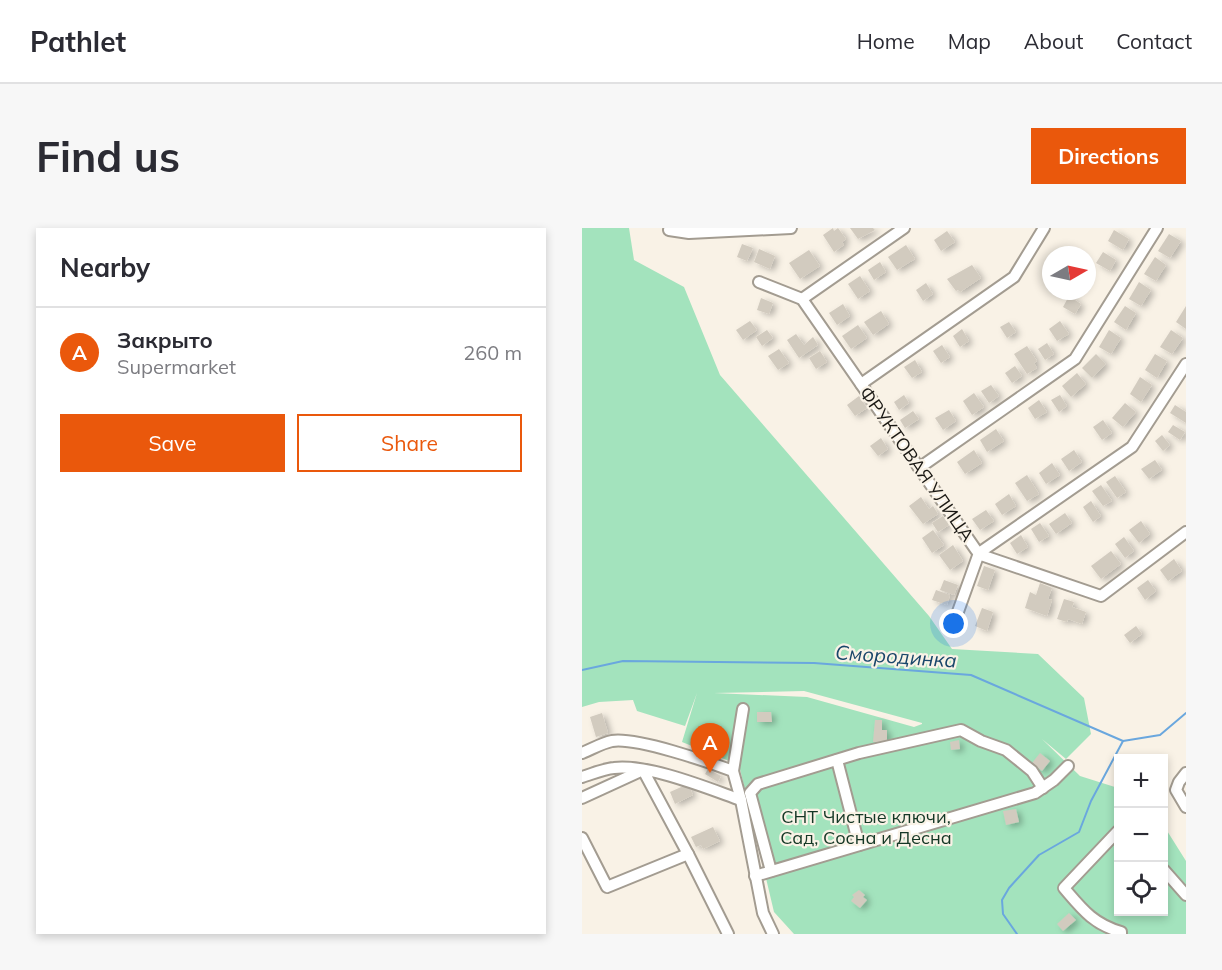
<!DOCTYPE html>
<meta charset="utf-8">
<style>
body{margin:0;font-family:Mulish,sans-serif;background:#f7f7f7;color:#2b2b33}
.controls{position:absolute;right:18px;bottom:18px;display:grid;overflow:hidden;border-radius:0px;box-shadow:0 3px 9px #0003}
.controls button{width:54px;height:54px;display:grid;place-items:center;padding:0;border:0;border-bottom:2px solid #e1e1e2;background:#fff;color:#2b2b33;font:30px sans-serif}
.compass{position:absolute;left:460px;top:18px;width:54px;height:54px;border-radius:50%;background:#fff;box-shadow:0 3px 9px #0003;rotate:81deg}
.you{position:absolute;left:372px;top:396px;width:21px;height:21px;margin:-15px;border:4px solid #fff;border-radius:50%;background:#1a73e8;box-shadow:0 0 0 9px #1a73e833}
.badge{display:grid;place-items:center;width:39px;height:39px;border-radius:50%;background:#ea580c;color:#fff;font-size:20px;font-weight:700}
.pin{position:absolute;translate:-50% -50px;filter:drop-shadow(0 2px 3px #0008)}
.pin::after{content:'';position:absolute;top:32px;width:21px;height:18px;background:inherit;clip-path:polygon(0 0,100% 0,50% 100%)}
.list{margin:0;padding:0;list-style:none}
h2{display:flex;justify-content:space-between;align-items:center;height:78px;margin:0;padding:0 24px;font-size:26px}
h2 small{font-size:20px;font-weight:400;color:#7c7c81}
.list li{display:grid;grid-template-columns:39px 1fr auto;gap:18px;align-items:center;box-sizing:border-box;height:90px;padding:0 24px;border-top:2px solid #e1e1e2}
.list b{display:block;font-size:22px;white-space:nowrap}
.list p{margin:0;font-size:20px;white-space:nowrap;color:#7c7c81}
.list em{font-size:20px;font-style:normal;color:#7c7c81}
.actions{display:flex;gap:12px;padding:18px 24px}
.actions a{flex:1;padding:14px 0;border:2px solid #ea580c;border-radius:0px;text-align:center;font-size:21px;color:#ea580c}
.actions .main{background:#ea580c;color:#fff}
.icon{flex:none;width:33px;height:33px;fill:none;stroke:currentColor;stroke-width:2;stroke-linecap:round;stroke-linejoin:round}
.map{position:relative;flex:none;width:604px;height:706px;overflow:hidden;border-radius:0px}
header{display:flex;align-items:center;gap:36px;box-sizing:border-box;height:84px;padding:0 30px;background:#fff;border-bottom:2px solid #e1e1e2}
header strong{font-size:28px}
nav{display:flex;gap:33px;margin-inline-start:auto;font-size:21px}
.intro{display:flex;align-items:center;justify-content:space-between;box-sizing:border-box;height:144px;padding:0 36px}
h1{margin:0;font-size:42px}
.button{padding:15px 27px;border-radius:0px;background:#ea580c;color:#fff;font-size:21px;font-weight:700}
main{display:flex;gap:36px;padding:0 36px}
aside{flex:1;background:#fff;border-radius:0px;box-shadow:0 3px 9px #0003}
.map>svg:first-child{display:block}
.green{fill:#a3e3bd;fill-rule:evenodd}
.lines{fill:none;stroke-linecap:round;stroke-linejoin:round}
.stream{stroke:#6aa7de;stroke-width:2}
.building{fill:#d2cbbf;filter:url(#shadow)}
.minor-casing{stroke:#a39c91;stroke-width:14}
.minor{stroke:#fff;stroke-width:10}
.labels{text-anchor:middle;dominant-baseline:central;stroke-width:4.5;stroke-linejoin:round;paint-order:stroke}
.street-label{font-size:18px;fill:#191713;stroke:#f9f2e6}
.park-label{font-size:18px;fill:#143725;stroke:#f9f2e6}
.water-label{font-size:20px;font-style:italic;fill:#19466a;stroke:#f9f2e6}
</style>
<header>
<strong>Pathlet</strong>
<nav><a>Home</a><a>Map</a><a>About</a><a>Contact</a></nav>
</header>
<div class="intro"><h1>Find us</h1><a class="button">Directions</a></div>
<main>
<aside>
<h2>Nearby<small></small></h2>
<ul class="list">
<li><span class="badge">A</span><div><b>Закрыто</b><p>Supermarket</p></div><em>260 m</em></li>
</ul>
<div class="actions"><a class="main">Save</a><a>Share</a></div>
</aside>
<div class="map">
<svg width="604" height="706" viewBox="0 0 604 706">
<defs>
<filter id="shadow"><feDropShadow dx="4" dy="2.5" stdDeviation="3" flood-color="#0004"/></filter>
</defs>
<rect width="100%" height="100%" fill="#f9f2e6"/>
<path class="green" d="M0 0H47L52 32 102 59 138 147 347 388 370 421 456 426 502 470 509 506 484 531 460 511 498 548 536 560V684H582V598L604 633V706H212L192 684 157 537 100 514 115 465 103 498 55 483 51 472 17 474 0 479ZM222 463 340 495V496L332 499 225 469 132 465Z"/>
<g class="lines">
<g class="stream">
<path d="M0 442 41 433 232 435 389 447 541 513 578 507 604 485"/>
<path d="M435 706 421 686 420 672 427 660 457 627 497 604 509 573 541 513"/>
</g>
</g>
<g class="building">
<path d="M251 0 252 3 256 0 264 11 260 14 262 17 252 24 241 7Z"/>
<path d="M268 0H291L293 2 276 11Z"/>
<path d="M532 2 547 11 541 22 526 13Z"/>
<path d="M365 3 373 14 359 23 352 12Z"/>
<path d="M587 6 599 13 588 30 576 23Z"/>
<path d="M160 16 171 20 165 33 155 29Z"/>
<path d="M324 17 333 31 315 42 306 29Z"/>
<path d="M177 21 193 28 188 41 172 34Z"/>
<path d="M227 22 238 38 218 51 207 35Z"/>
<path d="M521 24 534 32 528 43 514 35Z"/>
<path d="M573 29 584 37 574 53 562 46Z"/>
<path d="M298 34 304 44 292 52 286 42Z"/>
<path d="M390 37 399 50 378 64 376 62 374 63 365 51Z"/>
<path d="M278 48 288 63 276 71 266 56Z"/>
<path d="M557 54 569 62 559 78 547 71Z"/>
<path d="M344 55 351 66 341 73 334 62Z"/>
<path d="M487 68 499 76 493 86 481 79Z"/>
<path d="M179 70 191 75 187 86 175 82Z"/>
<path d="M261 76 268 88 255 97 247 85Z"/>
<path d="M543 78 554 85 544 102 532 94Z"/>
<path d="M604 78V101L594 94Z"/>
<path d="M299 83 307 96 291 107 282 94Z"/>
<path d="M168 93 175 102 161 112 154 102Z"/>
<path d="M478 93 487 106 475 113 467 101Z"/>
<path d="M427 94 434 104 425 110 418 99Z"/>
<path d="M276 97 285 110 269 121 260 108Z"/>
<path d="M380 101 387 113 378 119 371 108Z"/>
<path d="M185 102 191 110 180 118 174 109Z"/>
<path d="M527 102 539 110 529 126 517 119Z"/>
<path d="M589 102 601 110 590 126 578 119Z"/>
<path d="M214 106 222 117 231 109 236 117 217 130 205 112Z"/>
<path d="M465 115 472 126 463 132 456 121Z"/>
<path d="M360 117 368 129 359 135 351 123Z"/>
<path d="M445 118 455 133 452 135 455 140 445 146 432 126Z"/>
<path d="M197 121 207 135 196 142 186 128Z"/>
<path d="M238 123 245 134 234 141 227 130Z"/>
<path d="M514 126 524 136 510 150 500 140Z"/>
<path d="M573 126 585 133 575 150 563 142Z"/>
<path d="M333 132 340 144 330 150 322 139Z"/>
<path d="M433 138 440 148 430 155 423 145Z"/>
<path d="M495 145 504 156 489 169 480 158Z"/>
<path d="M558 149 570 157 559 174 548 166Z"/>
<path d="M409 157 417 168 407 175 399 163Z"/>
<path d="M392 165 402 179 390 187 381 173Z"/>
<path d="M322 167 327 175 317 182 312 174Z"/>
<path d="M478 167 485 178 477 184 469 172Z"/>
<path d="M277 168 285 180 273 188 265 177Z"/>
<path d="M457 172 465 184 453 191 446 180Z"/>
<path d="M543 175 554 184 541 199 530 190Z"/>
<path d="M593 177 604 184V195L588 185Z"/>
<path d="M367 182 374 193 361 202 353 190Z"/>
<path d="M331 183 337 191 323 200 318 192Z"/>
<path d="M521 192 530 205 520 212 511 199Z"/>
<path d="M591 197 603 204 598 212 586 204Z"/>
<path d="M414 201 422 213 405 224 398 212Z"/>
<path d="M580 207 588 217 581 223 573 213Z"/>
<path d="M299 210 306 221 296 228 288 218Z"/>
<path d="M392 222 400 235 383 246 375 234Z"/>
<path d="M492 222 500 234 487 243 479 231Z"/>
<path d="M573 232 580 242 567 251 559 241Z"/>
<path d="M470 235 478 247 464 256 457 245Z"/>
<path d="M445 247 457 266 445 273 433 255Z"/>
<path d="M533 248 544 264 535 270 524 254Z"/>
<path d="M519 257 530 273 521 278 510 263Z"/>
<path d="M427 266 434 278 420 287 413 276Z"/>
<path d="M339 269 347 281 351 278 356 286 341 296 327 278Z"/>
<path d="M509 273 519 288 511 294 501 279Z"/>
<path d="M404 282 412 293 398 302 390 291Z"/>
<path d="M483 285 490 295 474 306 467 296Z"/>
<path d="M361 288 367 297 356 304 350 295Z"/>
<path d="M559 293 568 306 557 315 547 302Z"/>
<path d="M458 295 467 308 457 314 449 301Z"/>
<path d="M351 302 362 317 350 325 340 310Z"/>
<path d="M439 307 446 319 435 326 428 315Z"/>
<path d="M542 309 552 323 543 330 533 316Z"/>
<path d="M371 317 381 333 368 342 357 327Z"/>
<path d="M529 323 539 336 519 351 509 338Z"/>
<path d="M592 331 600 343 586 353 578 342Z"/>
<path d="M402 338 413 342 406 362 395 358Z"/>
<path d="M362 352 376 357 372 367 358 362Z"/>
<path d="M566 352 574 363 563 372 555 360Z"/>
<path d="M458 355 470 360 466 371 470 372 465 388 443 380 448 364 454 367Z"/>
<path d="M354 362 368 367 365 377 350 372Z"/>
<path d="M482 371 492 374 490 379 504 384 500 396 486 391 485 394 475 391Z"/>
<path d="M400 380 411 384 405 403 393 398Z"/>
<path d="M554 398 560 406 548 415 542 407Z"/>
<path d="M175 484H189L190 494H175Z"/>
<path d="M20 485 26 505 14 509 8 489Z"/>
<path d="M293 492H300V502H305V514H291Z"/>
<path d="M377 512 378 521 369 522 368 514Z"/>
<path d="M458 525 468 533 460 543 450 535Z"/>
<path d="M126 541 139 548 136 554 123 546Z"/>
<path d="M106 556 111 567 93 576 88 564Z"/>
<path d="M434 581 437 594 424 597 421 583Z"/>
<path d="M131 599 138 613 121 621 119 617 114 619 109 609Z"/>
<path d="M277 662 283 667 281 669 285 672 278 680 269 673 272 669 270 667Z"/>
<path d="M487 685 494 692 481 703 475 696Z"/>
</g>
<g class="lines">
<g class="minor-casing">
<g id="minor">
<path d="M87 2 107 5 209 0"/>
<path d="M177 54 220 71 394 322 399 327 519 368 604 304"/>
<path d="M220 71 322 0"/>
<path d="M279 156 432 49 462 0"/>
<path d="M337 240 493 131 575 0"/>
<path d="M373 392 397 325 550 219 604 136"/>
<path d="M0 525C10 521 20 515 30 513 54 509 127 534 151 543L159 572 181 685 191 706"/>
<path d="M255 532 277 617"/>
<path d="M151 543 161 481"/>
<path d="M604 545 597 554 594 562 604 579"/>
<path d="M0 549C10 546 21 541 32 540 67 536 125 560 159 572"/>
<path d="M0 570 61 542 106 626 146 706"/>
<path d="M536 603 482 660C500 681 511 696 539 704V706"/>
<path d="M0 610 25 659 106 626"/>
<path d="M582 642 604 667"/>
<path d="M189 643 168 565 176 556 277 525 379 502 399 513 424 522 450 543 461 560"/>
<path d="M173 648 453 565 472 552 486 538"/>
</g>
</g>
<use href="#minor" class="minor"/>
</g>
<g class="labels">
<g class="street-label">
<text transform="translate(335 236) rotate(55)">ФРУКТОВАЯ УЛИЦА</text>
</g>
<g class="park-label">
<text x="284" y="588">СНТ Чистые ключи,<tspan x="284" dy="21">Сад, Сосна и Десна</tspan></text>
</g>
<g class="water-label">
<text transform="translate(314 428) rotate(4)">Смородинка</text>
</g>
</g>
</svg>
<div class="controls">
<button>+</button>
<button>−</button>
<button><svg class="icon" aria-label="locate" viewBox="0 0 24 24"><circle cx="12" cy="12" r="6"/><path d="M12 2v4M12 18v4M2 12h4M18 12h4"/></svg></button>
</div>
<svg class="compass" viewBox="-18 -18 36 36"><path d="M0-13l5 13h-10z" fill="#e53935"/><path d="M0 13l5-13h-10z" fill="#7c7c81"/></svg>
<div class="you"></div>
<div class="pin badge" style="left:128px;top:545px">A</div>
</div>
</main>
